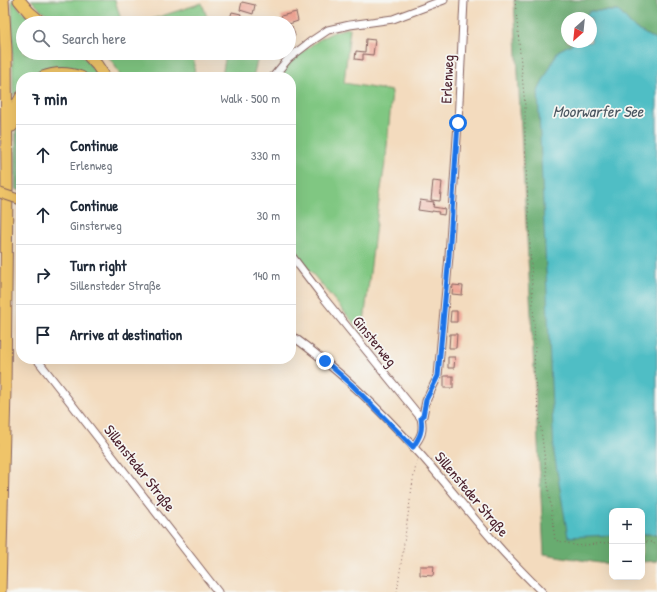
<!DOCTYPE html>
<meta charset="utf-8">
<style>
body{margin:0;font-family:"Patrick Hand",sans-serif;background:#f2f2f3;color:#1f2937}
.controls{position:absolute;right:12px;bottom:12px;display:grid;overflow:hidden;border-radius:8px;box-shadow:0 4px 16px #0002}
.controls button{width:36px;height:36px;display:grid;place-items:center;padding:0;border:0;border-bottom:1px solid #e0e1e3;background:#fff;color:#1f2937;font:20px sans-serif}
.compass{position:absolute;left:561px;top:12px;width:36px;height:36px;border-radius:50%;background:#fff;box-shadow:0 4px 16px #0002;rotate:207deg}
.stop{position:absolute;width:12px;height:12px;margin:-9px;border:3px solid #1a73e8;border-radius:50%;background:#fff}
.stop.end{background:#1a73e8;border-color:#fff;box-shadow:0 1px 4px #0008}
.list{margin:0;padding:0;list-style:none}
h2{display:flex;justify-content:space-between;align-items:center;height:52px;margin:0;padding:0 16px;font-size:17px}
h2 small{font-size:13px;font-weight:400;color:#747a83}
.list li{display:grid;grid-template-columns:26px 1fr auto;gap:12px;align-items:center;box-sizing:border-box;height:60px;padding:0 16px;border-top:1px solid #e0e1e3}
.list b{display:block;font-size:15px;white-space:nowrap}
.list p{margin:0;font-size:13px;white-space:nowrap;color:#747a83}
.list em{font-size:13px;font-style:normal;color:#747a83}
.icon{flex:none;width:22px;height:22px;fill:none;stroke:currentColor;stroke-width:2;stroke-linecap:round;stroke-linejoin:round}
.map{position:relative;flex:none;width:657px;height:592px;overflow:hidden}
.search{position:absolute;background:#fff;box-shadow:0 4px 16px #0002;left:16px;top:16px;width:280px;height:44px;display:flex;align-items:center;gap:10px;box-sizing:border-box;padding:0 14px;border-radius:22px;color:#747a83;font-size:15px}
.panel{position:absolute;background:#fff;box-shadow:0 4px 16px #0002;left:16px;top:72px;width:280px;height:292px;border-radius:16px}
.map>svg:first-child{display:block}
.green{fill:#80c782;stroke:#657356}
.forest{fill:#68ac70;stroke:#59664e}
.water{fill:#4fbec5;stroke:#4c6e78}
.building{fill:#eda292}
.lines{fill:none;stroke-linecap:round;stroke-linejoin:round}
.minor-casing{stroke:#85615e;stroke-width:9}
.highway-casing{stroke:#85615e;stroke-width:13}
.path{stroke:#85615e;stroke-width:1;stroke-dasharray:1 3;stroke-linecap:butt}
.minor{stroke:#fff;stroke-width:7}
.highway{stroke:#efc469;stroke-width:11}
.major-bridge-casing{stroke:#85615e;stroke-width:11;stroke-linecap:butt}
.major-bridge{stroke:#efc469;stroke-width:9}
.route{stroke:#1a73e8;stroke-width:5}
.labels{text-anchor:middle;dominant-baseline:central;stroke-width:3.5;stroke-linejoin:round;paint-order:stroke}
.street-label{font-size:15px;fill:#4a1f2b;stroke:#f6f6f2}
.water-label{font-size:16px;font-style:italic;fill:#4c5761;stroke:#f6f6f2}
</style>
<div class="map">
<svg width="657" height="592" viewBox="0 0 657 592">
<rect width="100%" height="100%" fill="#f6f6f2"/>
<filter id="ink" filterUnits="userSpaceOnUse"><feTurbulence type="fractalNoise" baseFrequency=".025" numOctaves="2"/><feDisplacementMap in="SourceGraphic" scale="8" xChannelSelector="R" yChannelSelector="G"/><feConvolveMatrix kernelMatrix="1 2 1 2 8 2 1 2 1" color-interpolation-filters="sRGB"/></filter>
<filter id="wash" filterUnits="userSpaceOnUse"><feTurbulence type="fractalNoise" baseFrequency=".012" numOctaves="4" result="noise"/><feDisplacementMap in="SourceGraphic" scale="16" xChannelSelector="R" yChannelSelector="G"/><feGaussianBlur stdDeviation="0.9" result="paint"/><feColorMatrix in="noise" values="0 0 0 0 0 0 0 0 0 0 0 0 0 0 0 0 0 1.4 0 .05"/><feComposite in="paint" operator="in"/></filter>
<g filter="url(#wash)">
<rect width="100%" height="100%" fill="#f3dbbe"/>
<g class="green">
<path d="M12 0H14L19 8 34 23H23V53H79L86 59 99 77H92L89 75 76 70H49L32 77H21V89L13 96Z"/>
<path d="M31 0H115L122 23H61L40 9Z"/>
<path d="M202 3 209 23H140Z"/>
<path d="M350 28 344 83 392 91 386 157 378 208 364 322 366 338 291 248V77H276C295 58 322 31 350 28Z"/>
<path d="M105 53H193L195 77H121L114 64Z"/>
<path d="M226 53H259L253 77H222Z"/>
</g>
<g class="forest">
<path d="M514 0H657V41L632 26 619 11H590L583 18H567V42H575L558 51 568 536 612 535V564L599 563 544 554Z"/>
<path d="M21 108V191L15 189 16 121Z"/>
<path d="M642 534H657V561L642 562Z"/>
</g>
<path class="water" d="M590 11H619L632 26 657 41V534H642V511H612V535L568 537 554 453 538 91 558 51 575 42H591V18H583Z"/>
<g id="blocks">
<g class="building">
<path d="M242 2 255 5 253 14 240 10Z"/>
<path d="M232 12 241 14 239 21 230 18Z"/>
<path d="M296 12 298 21 289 24V23H283L281 16Z"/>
<path d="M292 26 295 36 289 38V27Z"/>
<path d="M366 39 375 40 373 55 363 54V60L355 59 356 51 365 52Z"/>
<path d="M433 181 442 182 440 201 431 200Z"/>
<path d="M420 200 434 202 433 207 445 209 444 215 438 214 439 212 432 211V212L418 210Z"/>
<path d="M453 285 463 286 462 295 452 294Z"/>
<path d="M451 311H457V322H450Z"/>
<path d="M450 334H457L456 348H449Z"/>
<path d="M448 357H455L454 368H448Z"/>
<rect x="444" y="376" width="9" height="12"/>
<path d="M420 566H434L433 576 420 575Z"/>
</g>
</g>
</g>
<g filter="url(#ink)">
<use href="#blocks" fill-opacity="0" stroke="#85615e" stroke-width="1"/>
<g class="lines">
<g class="minor-casing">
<g id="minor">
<path d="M273 77 288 59 310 42 328 30 350 25 393 19 444 0"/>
<path d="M291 255 323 297 421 418C424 431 421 437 413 447"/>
<path d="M291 335C338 369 381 410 420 454 447 484 471 516 498 546 512 562 527 577 542 592"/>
<path d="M39 362 218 592"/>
<path d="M421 418 423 416 426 401 438 376 449 256 458 123 464 0"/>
</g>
</g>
<g class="highway-casing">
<g id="highway">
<path d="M19 0 29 12 42 23"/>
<path d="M86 53 97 65 105 77"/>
<path d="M43 77C56 72 67 72 81 77"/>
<path d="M12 126 15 108 21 97"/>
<path d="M0 592 5 390 7 188 6 50 3 0"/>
</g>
</g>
<g class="path">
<path d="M515 0 525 106V144L535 345 534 374 555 540 578 546 612 542"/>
<path d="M642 542H651L657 545"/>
<path d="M397 592 413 480 417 460"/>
</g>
<use href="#minor" class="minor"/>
<use href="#highway" class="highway"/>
<g class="major-bridge-casing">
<path id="major-bridge" d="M0 193 21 200"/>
</g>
<use href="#major-bridge" class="major-bridge"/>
</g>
</g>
<g class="lines" filter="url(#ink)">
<path class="route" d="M325 361 351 384 413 447C420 437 423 430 421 418L423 416 426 400 438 376 449 256 458 123"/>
</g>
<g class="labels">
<g class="street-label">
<text transform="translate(447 79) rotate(-87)">Erlenweg</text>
<text transform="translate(375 341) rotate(51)">Ginsterweg</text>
<text transform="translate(140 468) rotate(52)">Sillensteder Straße</text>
<text transform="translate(472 494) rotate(50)">Sillensteder Straße</text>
</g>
<g class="water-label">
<text x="598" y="111">Moorwarfer See</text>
</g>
</g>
</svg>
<div class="controls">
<button>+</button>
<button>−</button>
</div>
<svg class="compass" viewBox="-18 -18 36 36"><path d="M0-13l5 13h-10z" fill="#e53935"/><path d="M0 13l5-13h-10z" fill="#747a83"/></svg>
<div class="stop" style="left:458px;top:123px"></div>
<div class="stop end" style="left:325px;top:361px"></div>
<div class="search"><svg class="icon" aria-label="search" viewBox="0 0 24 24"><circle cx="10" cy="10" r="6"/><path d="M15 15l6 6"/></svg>Search here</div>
<section class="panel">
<h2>7 min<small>Walk · 500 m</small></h2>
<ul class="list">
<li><svg class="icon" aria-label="ahead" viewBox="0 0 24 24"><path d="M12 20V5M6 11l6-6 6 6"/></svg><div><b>Continue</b><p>Erlenweg</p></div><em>330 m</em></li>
<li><svg class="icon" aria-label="ahead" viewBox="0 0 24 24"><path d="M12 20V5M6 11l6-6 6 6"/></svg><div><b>Continue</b><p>Ginsterweg</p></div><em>30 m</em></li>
<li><svg class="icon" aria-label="right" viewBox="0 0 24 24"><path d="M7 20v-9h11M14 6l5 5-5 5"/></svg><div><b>Turn right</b><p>Sillensteder Straße</p></div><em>140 m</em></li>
<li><svg class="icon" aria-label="arrive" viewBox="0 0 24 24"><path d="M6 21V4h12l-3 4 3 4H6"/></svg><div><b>Arrive at destination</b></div></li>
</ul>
</section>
</div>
